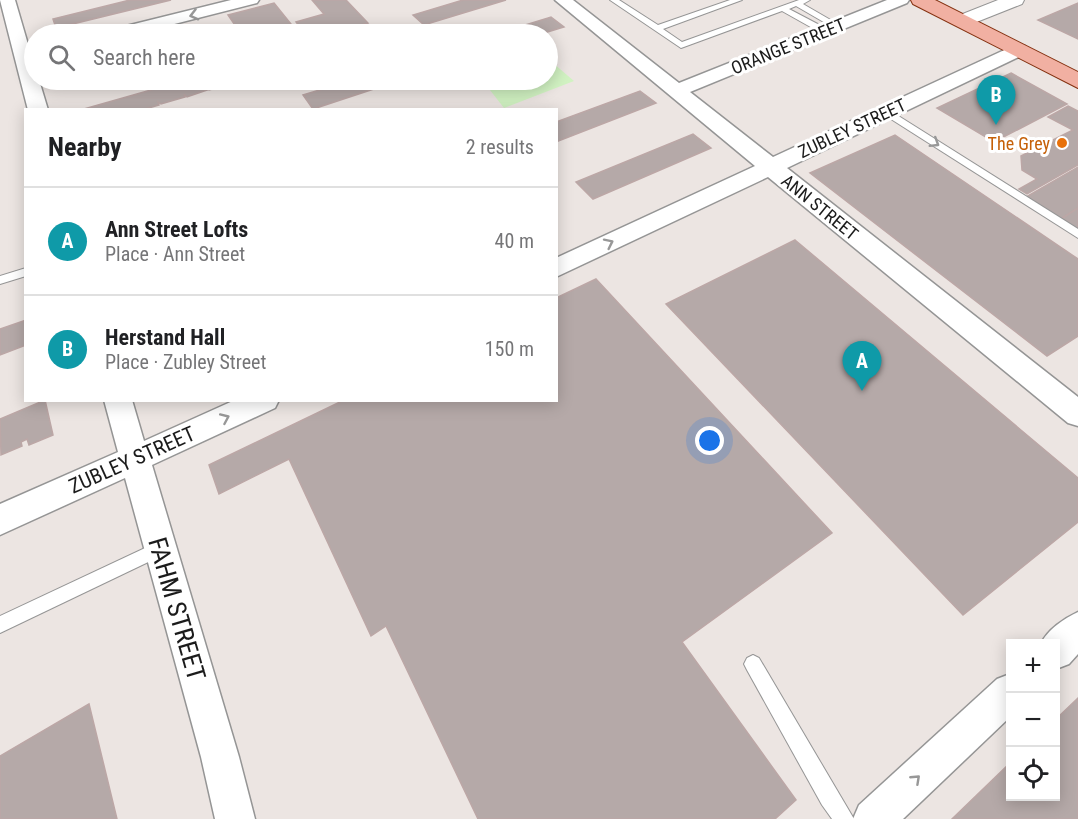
<!DOCTYPE html>
<meta charset="utf-8">
<style>
body{margin:0;font-family:"Roboto Condensed",sans-serif;background:#f2f2f2;color:#202124}
.controls{position:absolute;right:18px;bottom:18px;display:grid;overflow:hidden;border-radius:0px;box-shadow:0 3px 15px #0003}
.controls button{width:54px;height:54px;display:grid;place-items:center;padding:0;border:0;border-bottom:2px solid #e0e0e0;background:#fff;color:#202124;font:30px sans-serif}
.you{position:absolute;left:710px;top:441px;width:21px;height:21px;margin:-15px;border:4px solid #fff;border-radius:50%;background:#1a73e8;box-shadow:0 0 0 9px #1a73e833}
.badge{display:grid;place-items:center;width:39px;height:39px;border-radius:50%;background:#7c3aed;color:#fff;font-size:20px;font-weight:700}
.pin{position:absolute;translate:-50% -50px;filter:drop-shadow(0 2px 3px #0008)}
.pin::after{content:'';position:absolute;top:32px;width:21px;height:18px;background:inherit;clip-path:polygon(0 0,100% 0,50% 100%)}
.list{margin:0;padding:0;list-style:none}
h2{display:flex;justify-content:space-between;align-items:center;height:78px;margin:0;padding:0 24px;font-size:26px}
h2 small{font-size:20px;font-weight:400;color:#757577}
.list li{display:grid;grid-template-columns:39px 1fr auto;gap:18px;align-items:center;box-sizing:border-box;height:108px;padding:0 24px;border-top:2px solid #e0e0e0}
.list b{display:block;font-size:22px;white-space:nowrap}
.list p{margin:0;font-size:20px;white-space:nowrap;color:#757577}
.list em{font-size:20px;font-style:normal;color:#757577}
.icon{flex:none;width:33px;height:33px;fill:none;stroke:currentColor;stroke-width:2;stroke-linecap:round;stroke-linejoin:round}
.map{position:relative;flex:none;width:1078px;height:819px;overflow:hidden}
.search{position:absolute;background:#fff;box-shadow:0 3px 15px #0003;left:24px;top:24px;width:534px;height:66px;display:flex;align-items:center;gap:15px;box-sizing:border-box;padding:0 21px;border-radius:33px;color:#757577;font-size:22px}
.panel{position:absolute;background:#fff;box-shadow:0 3px 15px #0003;left:24px;top:108px;width:534px;height:294px;border-radius:0px}
.map>svg:first-child{display:block}
.park{fill:#d1f2c2}
.building{fill:#b5a9a8;stroke:#bca7a6;stroke-width:1.5}
.lines{fill:none;stroke-linecap:round;stroke-linejoin:round}
.service-casing{stroke:#959595;stroke-width:2}
.minor-casing{stroke:#959595;stroke-width:3}
.tertiary-casing{stroke:#959595;stroke-width:2}
.primary-casing{stroke:#83300f;stroke-width:2}
.service{fill:#fff;fill-rule:evenodd}
.minor{fill:#fff;fill-rule:evenodd}
.tertiary{fill:#fff;fill-rule:evenodd}
.primary{fill:#f1b0a2;fill-rule:evenodd}
.oneway{stroke:#989898}
.food-dot{fill:#e8710a;stroke:#fff;stroke-width:2}
.labels{text-anchor:middle;dominant-baseline:central;stroke-width:6;stroke-linejoin:round;paint-order:stroke}
.far-street-label{font-size:18px;fill:#1b1b1b;stroke:#fff}
.far-food-label{font-size:18px;fill:#c56008;stroke:#fff;text-anchor:end}
.street-label{font-size:21px;fill:#1b1b1b;stroke:#fff}
.near-street-label{font-size:26px;fill:#1b1b1b;stroke:#fff}
</style>
<div class="map">
<svg width="1078" height="819" viewBox="0 0 1078 819">
<rect width="100%" height="100%" fill="#ece5e2"/>
<path class="park" d="M553 63 574 81 504 108 486 85 503 80H548V65Z"/>
<g class="building">
<path d="M130 0H171L56 28 53 19Z"/>
<path d="M312 0H346L368 23 328 34H305L296 22 324 14Z"/>
<path d="M463 0H506L424 25 413 15Z"/>
<path d="M274 3 299 34H241L228 15Z"/>
<path d="M1078 3V39L1038 20Z"/>
<path d="M551 17 564 27 541 34H496Z"/>
<path d="M1011 73 1067 104 994 142 937 108Z"/>
<path d="M186 80H225L227 82 222 83 224 86 209 90 206 88 207 90 187 97 184 94 185 97 161 104 158 102 159 105 142 110 84 109Z"/>
<path d="M353 80H401L313 109 303 95Z"/>
<path d="M640 91 656 103 556 142V122Z"/>
<path d="M1068 106 1078 111V165L1027 194 1019 189 1037 179 1022 170 1021 156 1073 130 1048 117Z"/>
<path d="M693 134 711 148 593 199 576 182Z"/>
<path d="M895 135 1078 259V336L1047 356 810 173Z"/>
<path d="M1078 167V208L1061 219 1026 197Z"/>
<path d="M1078 208V230L1061 219Z"/>
<path d="M795 240 1078 478V522L963 615 666 304Z"/>
<path d="M596 279 832 533 682 642 796 800 775 819H478L386 626 371 636 289 459 219 494 209 465 344 400H556V298Z"/>
<path d="M26 320V345L0 355V329Z"/>
<path d="M45 400 53 435 29 445 27 439 21 442 22 446 1 455 0 419Z"/>
<path d="M1078 698V819H952L1010 763V796H1056V719Z"/>
<path d="M89 704 117 819H0V756Z"/>
</g>
<g class="lines">
<g class="service-casing">
<g id="service">
<path d="M610 0H619L658 25 730 0H742L663 29 682 42 799 0H810L803 4 841 26 834 28 796 6 789 9 829 30V34H823L782 11 681 48Z"/>
<path d="M883 110H889L1078 229V238L883 114Z"/>
<path d="M26 268V276L0 284V276Z"/>
<path d="M160 541 165 544 168 549 165 554 0 633V616Z"/>
<path d="M753 655 759 658 854 819H832L822 805 747 670 744 664 747 658Z"/>
</g>
</g>
<g class="minor-casing">
<g id="minor">
<path d="M0 0H15L34 65V80H39L48 110H28Z"/>
<path d="M231 0H259L257 3 135 34H107L110 30Z"/>
<path d="M555 0H573L679 83 887 0H909L907 3 690 92 773 157 1013 46H1025L1028 50 1025 54 787 168 1078 397V426L1068 423 768 177 556 277V258L755 166Z"/>
<path d="M104 400H132L144 441 235 400H279L275 408 152 465 239 757 255 819H215L201 757 125 478 0 535V504L118 452Z"/>
<path d="M1078 612V654L1069 664 1056 669V644H1041C1047 630 1065 618 1078 612Z"/>
<path d="M1010 674V717L903 819H853L859 805 997 679Z"/>
</g>
</g>
<g class="tertiary-casing">
<path id="tertiary" d="M998 0H1024L1022 4 969 25H955L952 21 955 17Z"/>
</g>
<g class="primary-casing">
<path id="primary" d="M911 0H935L1078 72V88L913 4Z"/>
</g>
<use href="#service" class="service"/>
<use href="#minor" class="minor"/>
<use href="#tertiary" class="tertiary"/>
<use href="#primary" class="primary"/>
</g>
<defs><path id="oneway-chevron" d="M-2-3.5L2.5 0L-2 3.5" fill="none" stroke-width="1.6" stroke-linecap="round" stroke-linejoin="round" transform="scale(1.5)"/></defs>
<g class="oneway">
<use href="#oneway-chevron" transform="translate(194 15) rotate(166)"/>
<use href="#oneway-chevron" transform="translate(935 143) rotate(32)"/>
<use href="#oneway-chevron" transform="translate(609 243) rotate(-26)"/>
<use href="#oneway-chevron" transform="translate(225 418) rotate(-24)"/>
<use href="#oneway-chevron" transform="translate(916 779) rotate(-43)"/>
</g>
<circle class="food-dot" cx="1062" cy="143" r="6"/>
<g class="labels">
<g class="far-street-label">
<text transform="translate(788 46) rotate(-22)">ORANGE STREET</text>
<text transform="translate(852 128) rotate(-25)">ZUBLEY STREET</text>
<text transform="translate(820 207) rotate(39)">ANN STREET</text>
</g>
<g class="far-food-label">
<text x="1050" y="143">The Grey</text>
</g>
<g class="street-label">
<text transform="translate(132 460) rotate(-24)">ZUBLEY STREET</text>
</g>
<g class="near-street-label">
<text transform="translate(177 609) rotate(74)">FAHM STREET</text>
</g>
</g>
</svg>
<div class="controls">
<button>+</button>
<button>−</button>
<button><svg class="icon" aria-label="locate" viewBox="0 0 24 24"><circle cx="12" cy="12" r="6"/><path d="M12 2v4M12 18v4M2 12h4M18 12h4"/></svg></button>
</div>
<div class="you"></div>
<div class="pin badge" style="left:862px;top:391px;background:#0f9aa8">A</div>
<div class="pin badge" style="left:996px;top:125px;background:#0f9aa8">B</div>
<div class="search"><svg class="icon" aria-label="search" viewBox="0 0 24 24"><circle cx="10" cy="10" r="6"/><path d="M15 15l6 6"/></svg>Search here</div>
<section class="panel">
<h2>Nearby<small>2 results</small></h2>
<ul class="list">
<li><span class="badge" style="background:#0f9aa8">A</span><div><b>Ann Street Lofts</b><p>Place · Ann Street</p></div><em>40 m</em></li>
<li><span class="badge" style="background:#0f9aa8">B</span><div><b>Herstand Hall</b><p>Place · Zubley Street</p></div><em>150 m</em></li>
</ul>
</section>
</div>
